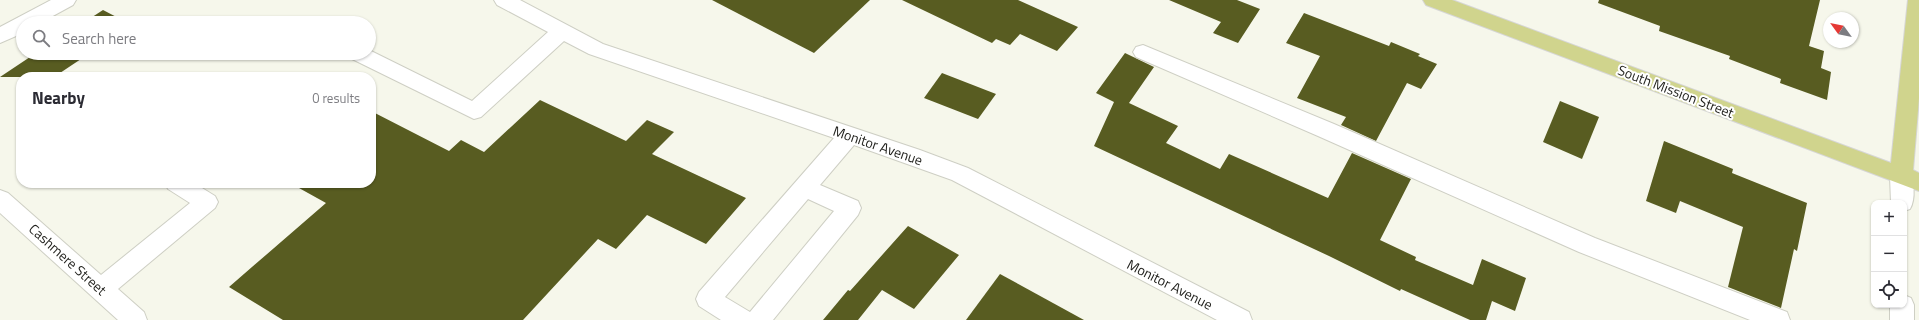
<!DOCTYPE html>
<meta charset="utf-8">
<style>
body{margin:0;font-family:"Titillium Web",sans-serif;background:#f2f2f3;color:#2b2b33}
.controls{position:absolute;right:12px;bottom:12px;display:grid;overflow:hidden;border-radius:8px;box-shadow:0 1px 3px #0004}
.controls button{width:36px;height:36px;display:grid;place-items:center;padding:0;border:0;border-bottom:1px solid #e1e1e2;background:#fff;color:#2b2b33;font:20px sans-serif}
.compass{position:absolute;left:1823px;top:12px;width:36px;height:36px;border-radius:50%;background:#fff;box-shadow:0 1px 3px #0004;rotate:303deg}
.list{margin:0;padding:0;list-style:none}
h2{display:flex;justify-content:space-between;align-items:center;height:52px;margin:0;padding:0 16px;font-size:17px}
h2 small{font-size:13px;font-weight:400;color:#7c7c81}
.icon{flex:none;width:22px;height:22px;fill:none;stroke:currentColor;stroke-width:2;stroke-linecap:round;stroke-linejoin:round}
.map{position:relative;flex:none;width:1919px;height:320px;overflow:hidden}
.search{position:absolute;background:#fff;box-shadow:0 1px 3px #0004;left:16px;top:16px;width:360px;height:44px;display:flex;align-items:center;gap:10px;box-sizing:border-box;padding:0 14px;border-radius:22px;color:#7c7c81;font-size:15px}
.panel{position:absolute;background:#fff;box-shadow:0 1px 3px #0004;left:16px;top:72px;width:360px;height:116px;border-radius:16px}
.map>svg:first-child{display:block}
.building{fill:#585c21}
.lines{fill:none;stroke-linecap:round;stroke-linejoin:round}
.minor-casing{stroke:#cecfc4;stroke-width:2}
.major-casing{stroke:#d6d6d6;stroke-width:2}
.minor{fill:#fff;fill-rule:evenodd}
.major{fill:#d0d48d;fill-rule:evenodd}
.labels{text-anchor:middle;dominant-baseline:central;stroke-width:4;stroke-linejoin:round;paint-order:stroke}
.street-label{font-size:14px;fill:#1d1d19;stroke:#fff}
</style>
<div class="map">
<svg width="1919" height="320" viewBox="0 0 1919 320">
<rect width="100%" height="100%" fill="#f6f7eb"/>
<g class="building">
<path d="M712 0H870L814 53Z"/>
<path d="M902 0H1018L1078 27 1057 51 1020 34 1010 45 996 39 992 43Z"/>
<path d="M1169 0H1237L1260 9 1238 43 1213 33 1221 22Z"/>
<path d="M1599 0H1820L1809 46 1824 51 1821 68 1831 72 1827 100 1780 83 1781 79 1729 59 1730 56 1659 31 1660 26 1598 3Z"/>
<path d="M103 10 128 23H83Z"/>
<path d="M1304 13 1389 46 1391 42 1420 54 1418 56 1437 64 1421 89 1407 83 1376 141 1341 125 1346 117 1297 98 1320 56 1286 43Z"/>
<path d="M36 53H90L54 77H0Z"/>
<path d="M1125 53 1154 67 1129 103 1178 126 1166 143 1220 169 1229 154 1328 198 1352 153 1411 179 1380 240 1416 257 1415 260 1473 285 1482 259 1526 278 1515 311 1492 301 1486 320H1470L1401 289 1400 291 1329 256 1094 146 1114 102 1096 93Z"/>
<path d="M942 73 996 94 978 119 924 98Z"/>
<path d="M540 100 626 141 647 120 674 132 652 154 746 198 706 244 647 215 616 249 598 239 523 320H283L229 287 326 203 290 183H371V111L449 151 461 140 484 152Z"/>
<path d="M1560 101 1599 117 1582 159 1543 142Z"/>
<path d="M1664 141 1733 169 1732 173 1807 203 1797 251 1794 249 1781 308 1728 287 1743 227 1680 201 1676 213 1646 201Z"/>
<path d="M908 226 959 255 914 309 882 290 858 320H823L848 290 850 291Z"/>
<path d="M1000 274 1084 320H966Z"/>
</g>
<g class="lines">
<g class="minor-casing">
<g id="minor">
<path d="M51 0H76L73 5 40 23H23V33L0 43V27Z"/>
<path d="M494 0H520L603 44 920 150 968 168 1249 312 1252 320H1217L952 180 854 145 820 185 858 201 861 208 858 215 773 320H721L699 306 696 299 699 292 834 138 589 54 564 41 481 117 474 119 350 58 347 53H369V50L472 101 548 32 497 5ZM808 199 834 211 750 312 725 297Z"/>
<path d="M1143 45 1334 124 1595 238 1787 312 1790 320H1750L1579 252 1318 136 1136 57 1133 52 1136 47Z"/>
<path d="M1901 167 1909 170C1914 180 1916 199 1910 209L1904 211V203H1891L1890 176 1893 170Z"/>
<path d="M165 183H194L215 196 218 202 215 208 118 289 144 312 147 320H118L0 213V190L8 193 101 275 190 203 168 189Z"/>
<path d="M1904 295 1911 298 1914 305V320H1890V305H1904Z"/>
</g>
</g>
<g class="major-casing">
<path id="major" d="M1423 0H1452L1891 163 1908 0H1919V98L1913 170 1919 173V191L1426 5Z"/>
</g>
<use href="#minor" class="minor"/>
<use href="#major" class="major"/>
</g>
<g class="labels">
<g class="street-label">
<text transform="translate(1676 91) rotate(21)">South Mission Street</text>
<text transform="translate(878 145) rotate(19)">Monitor Avenue</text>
<text transform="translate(68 259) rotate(42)">Cashmere Street</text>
<text transform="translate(1170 284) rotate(27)">Monitor Avenue</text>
</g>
</g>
</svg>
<div class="controls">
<button>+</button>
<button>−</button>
<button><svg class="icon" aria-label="locate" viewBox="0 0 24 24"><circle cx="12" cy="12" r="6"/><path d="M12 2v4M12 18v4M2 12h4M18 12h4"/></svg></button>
</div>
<svg class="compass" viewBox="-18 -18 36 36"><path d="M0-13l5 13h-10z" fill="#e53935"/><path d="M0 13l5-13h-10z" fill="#7c7c81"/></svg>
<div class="search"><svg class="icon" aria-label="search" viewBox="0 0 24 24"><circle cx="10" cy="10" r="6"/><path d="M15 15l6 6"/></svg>Search here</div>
<section class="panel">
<h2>Nearby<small>0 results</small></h2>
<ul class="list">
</ul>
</section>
</div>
